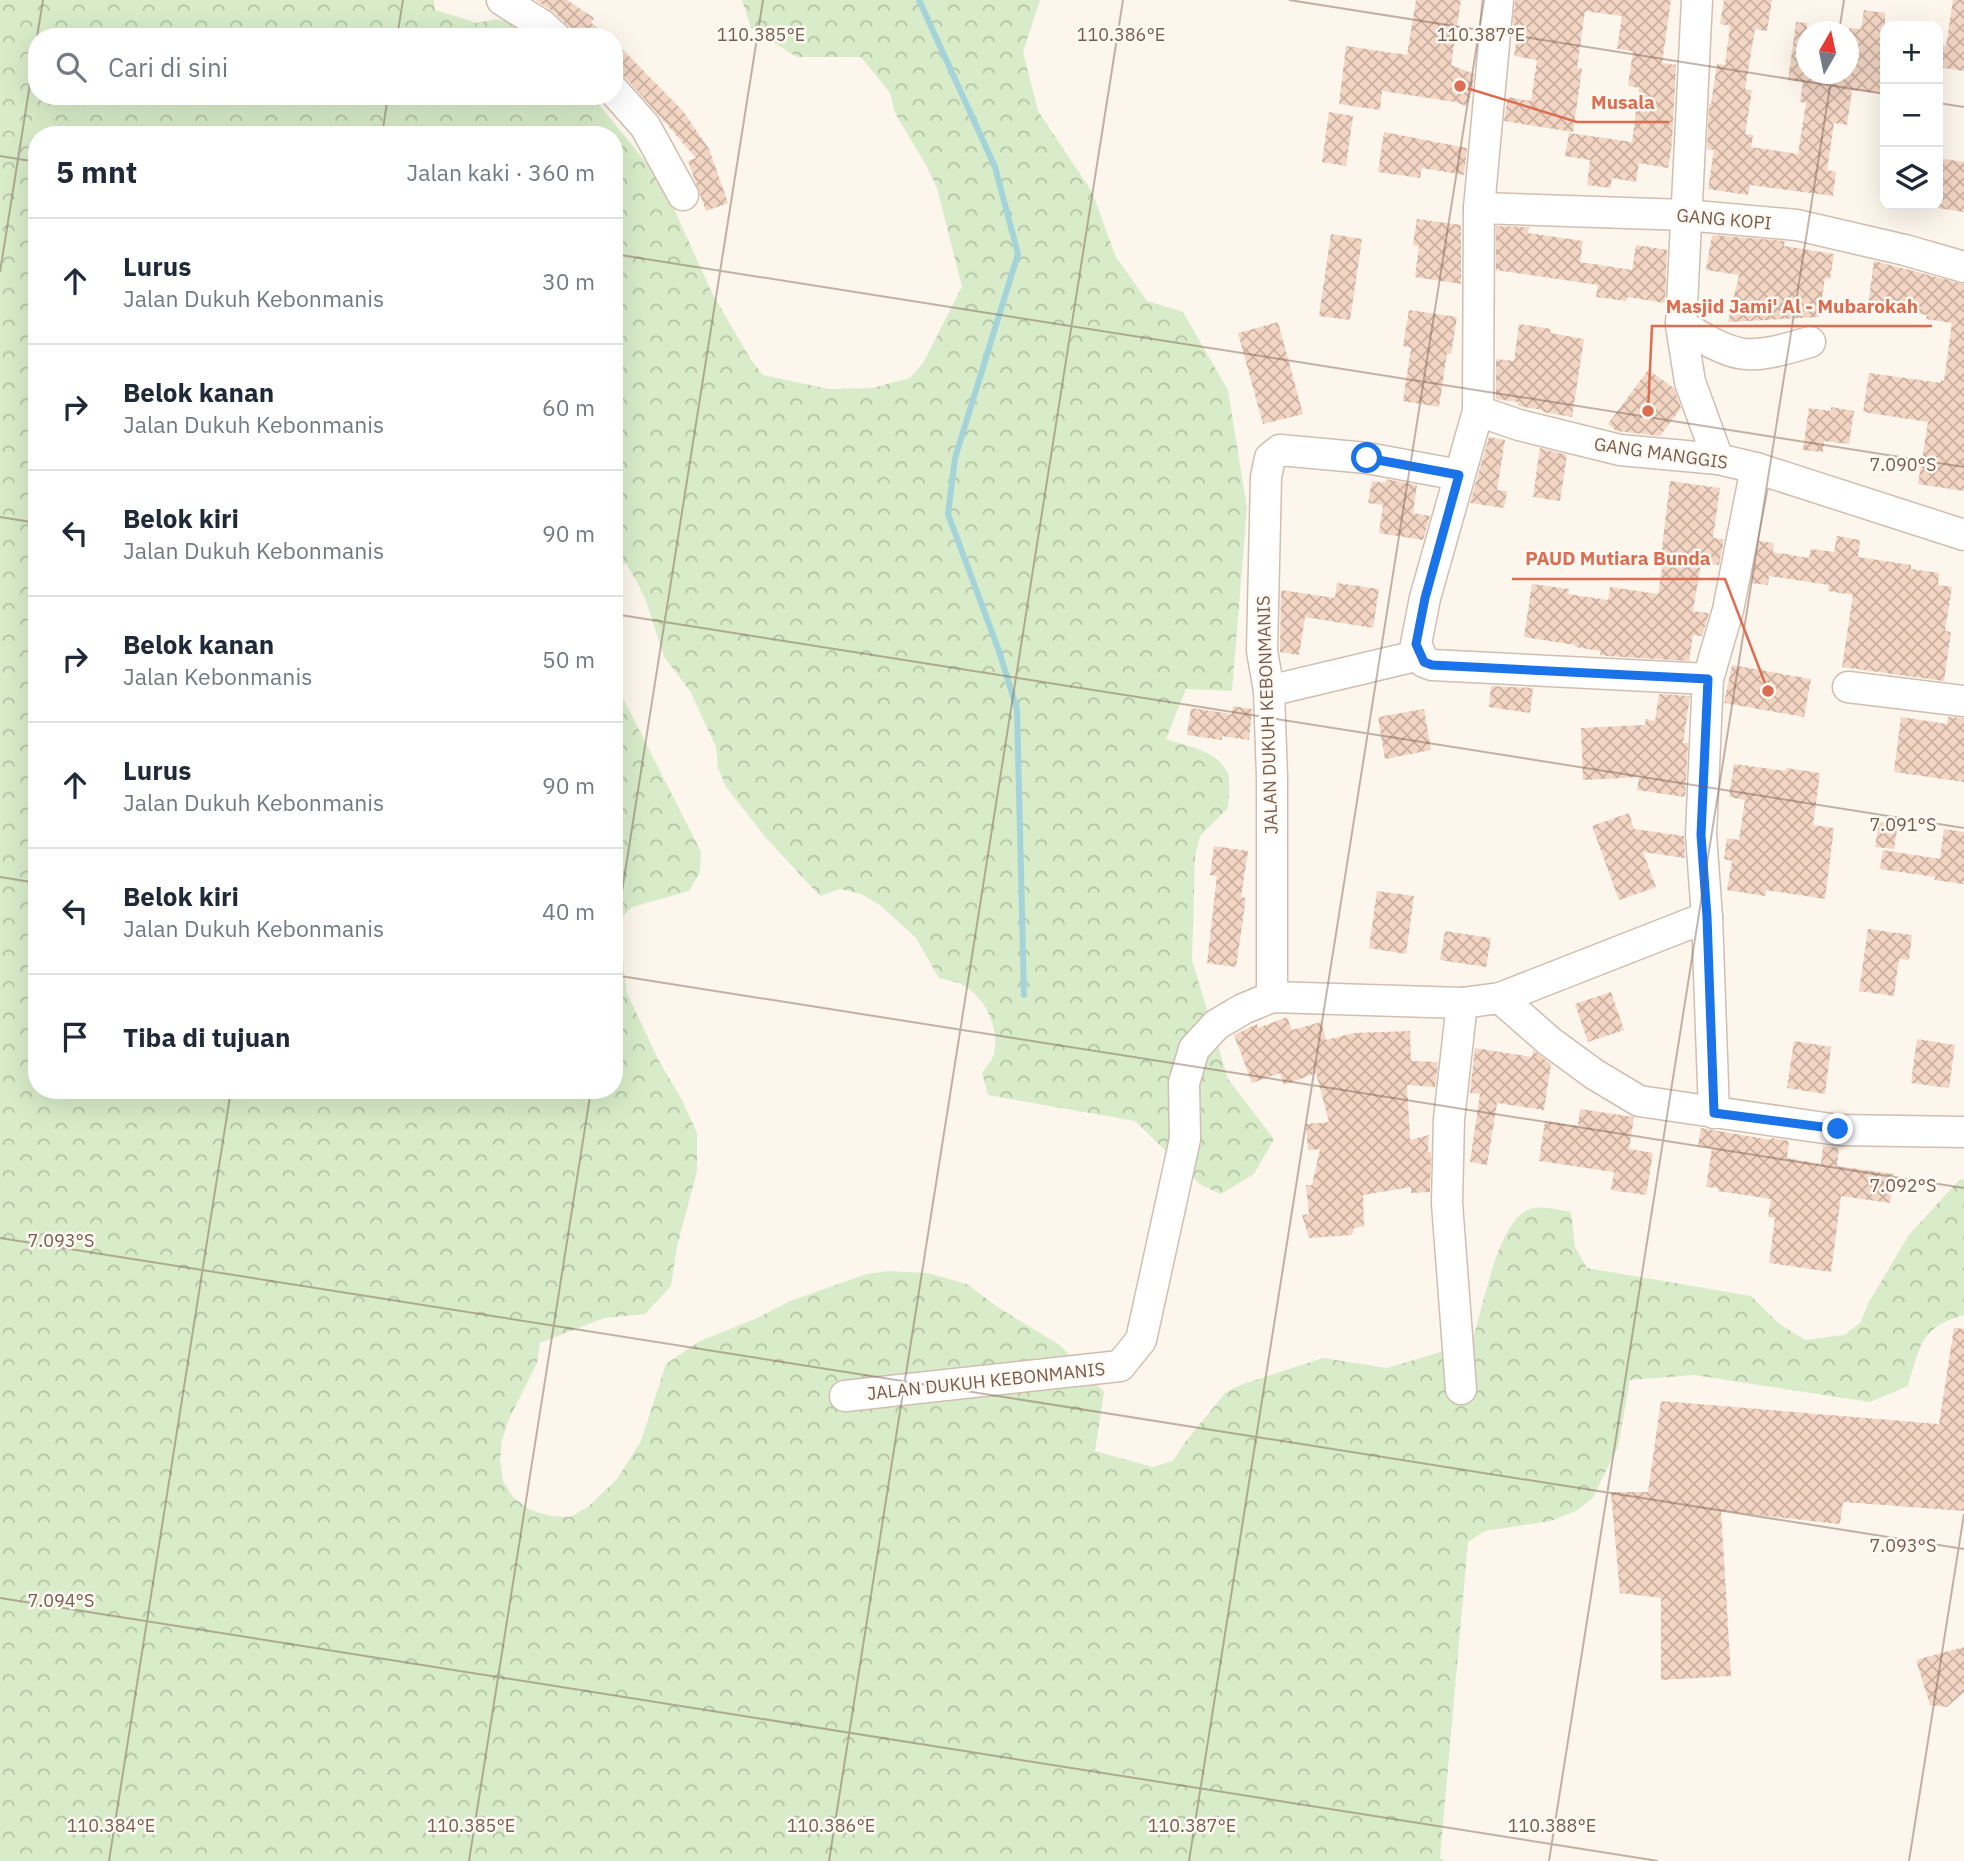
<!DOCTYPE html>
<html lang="id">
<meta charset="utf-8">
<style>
body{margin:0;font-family:"IBM Plex Sans",sans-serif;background:#f2f2f3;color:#1f2937}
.controls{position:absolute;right:21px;top:21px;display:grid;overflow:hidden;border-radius:14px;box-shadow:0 7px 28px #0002}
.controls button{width:63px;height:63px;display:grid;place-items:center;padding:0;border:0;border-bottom:2px solid #e0e1e3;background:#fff;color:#1f2937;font:35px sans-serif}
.compass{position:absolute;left:1796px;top:21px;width:63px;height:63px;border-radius:50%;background:#fff;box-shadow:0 7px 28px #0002;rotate:9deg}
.stop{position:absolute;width:21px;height:21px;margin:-16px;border:5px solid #1a73e8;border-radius:50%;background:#fff}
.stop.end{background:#1a73e8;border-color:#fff;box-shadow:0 2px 7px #0008}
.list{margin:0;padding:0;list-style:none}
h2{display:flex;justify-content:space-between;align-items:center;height:91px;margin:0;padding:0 28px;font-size:30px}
h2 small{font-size:23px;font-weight:400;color:#747a83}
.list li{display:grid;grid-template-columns:46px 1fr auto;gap:21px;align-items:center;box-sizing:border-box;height:126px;padding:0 28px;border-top:2px solid #e0e1e3}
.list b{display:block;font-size:26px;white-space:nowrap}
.list p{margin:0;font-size:23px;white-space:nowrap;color:#747a83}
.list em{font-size:23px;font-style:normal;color:#747a83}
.icon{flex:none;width:38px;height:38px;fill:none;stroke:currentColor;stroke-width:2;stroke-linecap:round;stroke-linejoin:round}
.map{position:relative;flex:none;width:1964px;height:1861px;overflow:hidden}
.search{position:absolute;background:#fff;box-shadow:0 7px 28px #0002;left:28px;top:28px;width:595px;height:77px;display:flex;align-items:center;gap:18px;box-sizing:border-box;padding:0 24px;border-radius:28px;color:#747a83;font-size:26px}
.panel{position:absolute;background:#fff;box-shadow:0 7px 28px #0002;left:28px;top:126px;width:595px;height:973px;border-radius:28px}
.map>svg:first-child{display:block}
.forest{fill:url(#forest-crowns)}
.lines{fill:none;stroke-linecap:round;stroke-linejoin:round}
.stream{stroke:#a5d3da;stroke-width:6}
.building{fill:url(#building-cross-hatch)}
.minor-casing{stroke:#d1beb0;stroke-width:33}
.minor{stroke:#fff;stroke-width:30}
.route{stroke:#1a73e8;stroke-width:9}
.ticks{fill:none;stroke:#7a5c4d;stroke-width:2;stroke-opacity:0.45}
.labels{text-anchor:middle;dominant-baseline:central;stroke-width:5;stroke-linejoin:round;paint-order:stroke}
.street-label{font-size:18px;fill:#7a5c4d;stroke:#fffaf3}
.ticks-label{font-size:18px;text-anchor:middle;fill:#7a5c4d;stroke:#fffaf3;stroke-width:5;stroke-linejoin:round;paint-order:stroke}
.leader{fill:none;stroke:#dc6d51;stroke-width:2.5}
.callout-dot{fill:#dc6d51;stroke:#fffaf3;stroke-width:2.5}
.callout-label{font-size:19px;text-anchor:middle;font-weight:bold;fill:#dc6d51;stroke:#fffaf3;stroke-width:5;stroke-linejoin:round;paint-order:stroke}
</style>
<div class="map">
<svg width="1964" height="1861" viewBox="0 0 1964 1861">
<defs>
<pattern id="forest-crowns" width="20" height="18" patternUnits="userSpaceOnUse" patternTransform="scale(1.75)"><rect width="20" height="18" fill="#d8ecc9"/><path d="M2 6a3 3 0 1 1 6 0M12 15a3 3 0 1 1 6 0" fill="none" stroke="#b4c2a5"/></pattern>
<pattern id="building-cross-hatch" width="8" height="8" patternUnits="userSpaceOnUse" patternTransform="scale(1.75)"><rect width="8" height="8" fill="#f3d5c3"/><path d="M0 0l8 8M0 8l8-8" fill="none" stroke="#cab0a1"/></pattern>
</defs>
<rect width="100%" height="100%" fill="#fdf6ec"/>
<path class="forest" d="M0 0H434L435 10 477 23 496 19 513 23 534 37H37V96H592L662 182 712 293 751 360 763 375 829 389 872 388 910 378 923 363 962 287 937 188 927 167 895 113 890 93 861 57H797L751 28 742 0H1040L1023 52 1038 111 1092 192 1116 257 1147 301 1183 312 1228 390 1247 508 1232 691 1186 689 1166 739C1188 747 1218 750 1228 774 1231 783 1228 798 1228 808L1200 836 1195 857 1192 960 1228 1079 1274 1139 1254 1174 1221 1194 1201 1185 1135 1121 988 1095 982 1073C986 1067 992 1061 994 1054 1000 1028 985 996 961 984 954 981 946 980 939 978L916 938 880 905 861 894 840 889 820 896 767 839 726 787 718 768 716 747 690 691 664 657 646 601 637 582 627 565 614 559V135H37V1090H614V680L701 852 700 872 689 891 632 907 617 922 627 993 660 1063 681 1098 697 1133V1171L677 1247 671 1286 645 1314 604 1318 540 1343 537 1363 508 1421 502 1441 500 1460 503 1481 513 1497 530 1510 551 1516 570 1517 588 1507 617 1479 641 1441 666 1364 700 1341 755 1319 790 1301 867 1274 888 1271 927 1273 967 1284 999 1308 1061 1346 1104 1392 1095 1451 1153 1467 1173 1461 1186 1441 1226 1392 1243 1384 1323 1358 1387 1368 1471 1343C1484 1311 1496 1217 1533 1208 1545 1206 1560 1210 1571 1212L1575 1247 1587 1268 1751 1296 1778 1323 1805 1340 1844 1335 1860 1323 1868 1304 1908 1236 1960 1179 1964 1180V1315C1919 1328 1921 1345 1908 1386L1870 1402 1694 1375 1630 1380 1618 1447 1592 1499 1576 1511 1551 1521 1485 1531 1468 1542 1440 1858 1446 1861H0Z"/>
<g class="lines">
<path class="stream" d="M919 0 995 167 1018 254 955 458 948 514 999 651 1017 709 1024 995"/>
</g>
<g class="building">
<path d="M535 0H567L594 18 591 23 612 37H583L569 27 554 12Z"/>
<path d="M1416 0H1461L1451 65 1474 74 1472 91 1466 106 1455 102 1382 91 1380 110 1339 104 1346 46 1407 55Z"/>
<path d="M1515 0H1671L1662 63 1676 65 1672 143 1668 168 1639 163 1636 182 1612 178 1610 188 1587 185 1590 160 1565 156 1569 133 1632 142 1639 88 1628 86 1633 51 1617 49 1622 16 1585 11 1577 68 1582 69 1573 132 1504 121 1508 97 1531 101 1537 60 1514 56 1519 26 1513 25Z"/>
<path d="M1724 0H1772L1767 31 1755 29 1745 89 1752 90 1745 134 1753 135 1751 147 1798 154 1806 103 1800 102 1803 82 1788 80 1796 22 1807 23V74H1849V28L1861 29 1864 10 1885 13V94L1852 90 1847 125 1834 123 1827 170 1836 172 1833 196 1750 185 1748 195 1708 189 1714 150 1707 149 1709 104H1711L1717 64 1725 65 1730 26 1720 24Z"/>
<path d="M1953 0H1964V71L1938 67V44L1946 46Z"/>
<path d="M614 41 683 111 709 149 728 203 706 211 688 161 696 158 627 79 614 70Z"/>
<path d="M1329 112 1353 116 1346 166 1322 162Z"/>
<path d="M1384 132 1467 148 1464 175 1422 168 1420 178 1378 172Z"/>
<path d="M1938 158 1964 162V212L1938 208Z"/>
<path d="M1417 219 1461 225V284L1415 277 1419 246 1413 245Z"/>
<path d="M1496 226 1529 227 1528 233 1583 241 1580 262 1632 270 1636 245 1667 250 1665 303 1627 297 1626 301 1596 297 1598 285 1496 270Z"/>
<path d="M1331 234 1362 239 1350 320 1319 316Z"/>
<path d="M1712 235 1785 241 1784 246 1834 254 1830 279 1825 278 1819 317 1728 322 1739 275 1706 270Z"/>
<path d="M1874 261 1964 284V491L1918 484 1928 422 1863 412 1869 373 1941 383V380L1944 381 1952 323 1926 319 1927 315 1868 305Z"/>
<path d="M1409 310 1457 317 1451 354 1447 353 1439 407 1403 401 1411 348 1403 346Z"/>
<path d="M1278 322 1303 414 1263 424 1238 333Z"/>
<path d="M1519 324 1551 329 1550 333 1584 339 1572 417 1543 412V410L1518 406V402L1496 399V359L1514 361Z"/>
<path d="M1648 370 1674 388 1681 408 1660 436 1617 431 1608 424Z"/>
<path d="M1831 407 1854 411 1849 444 1824 441 1823 452 1803 450 1809 408 1831 411Z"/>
<path d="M1489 437 1505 440 1497 490 1507 491 1504 508 1470 503Z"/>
<path d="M1540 448 1567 455 1560 501 1533 497Z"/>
<path d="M1386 479 1417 485 1413 513 1430 516 1423 540 1379 533 1383 505 1368 503 1372 481 1385 483Z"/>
<path d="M1670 481 1720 488 1713 538 1724 539 1719 565 1701 563 1693 611 1709 613 1702 636 1693 635 1689 661 1607 656 1600 655 1601 651 1575 647V645L1524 637 1532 584 1569 589 1568 594 1608 600 1610 587 1658 594 1664 556H1661Z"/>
<path d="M1837 536 1860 540 1858 557 1911 565V569L1939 573 1938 585 1952 587 1945 631 1951 632 1944 681 1842 667 1853 595 1828 591 1829 585 1769 576 1768 585 1751 583 1759 541 1774 543 1773 552 1809 558 1811 549 1834 552Z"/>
<path d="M1337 583 1379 589 1373 628 1305 617 1299 655 1280 652 1281 590 1335 598Z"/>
<path d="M1732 665 1811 679 1804 717 1724 703Z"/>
<path d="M1491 686 1533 688 1530 713 1489 707Z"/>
<path d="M1659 694 1690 696 1683 743H1688L1685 797 1637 790 1639 777 1583 780 1581 728 1645 725 1646 719 1655 721Z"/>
<path d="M1233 706 1252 709 1249 740 1222 736V740L1187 735 1191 708 1232 714Z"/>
<path d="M1424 709 1431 750 1385 759 1378 717Z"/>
<path d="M1901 717 1947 724 1948 717 1964 718V782L1894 772Z"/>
<path d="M1734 764 1785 771 1786 768 1820 773 1813 825 1834 828 1825 899 1766 890 1765 896 1727 890 1732 861 1724 859 1727 838 1739 840 1745 800 1729 797Z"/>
<path d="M1629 813 1634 829 1684 836 1685 858 1643 852 1656 887 1619 900 1592 826Z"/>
<path d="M1879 822 1898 824 1894 849 1875 847Z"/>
<path d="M1944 829 1964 832V884L1934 880 1935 877 1880 869 1883 850 1940 859Z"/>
<path d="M1214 846 1248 851 1241 897 1246 898 1236 967 1207 963 1217 876 1210 875Z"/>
<path d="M1377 891 1414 896 1406 954 1369 948Z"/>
<path d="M1868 929 1912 935 1909 960 1899 959 1894 996 1859 991Z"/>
<path d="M1445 931 1491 938 1486 967 1440 960Z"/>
<path d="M1611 992 1624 1030 1588 1042 1575 1004Z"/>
<path d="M1287 1017 1292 1030 1321 1022 1326 1040 1354 1033 1410 1031 1411 1061 1438 1062 1435 1087 1407 1085 1410 1140 1429 1135 1428 1152H1431L1430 1192 1411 1193V1187L1363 1195 1364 1226 1354 1228 1352 1235 1309 1238 1302 1215 1309 1214 1306 1185H1312L1320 1149 1308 1150 1306 1124 1329 1122 1316 1073 1284 1085 1280 1073 1252 1083 1234 1035 1257 1024 1258 1028Z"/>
<path d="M1917 1039 1955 1045 1949 1088 1911 1083Z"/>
<path d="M1794 1041 1831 1047 1825 1094 1787 1088Z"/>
<path d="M1475 1048 1532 1057 1533 1050 1551 1064 1544 1110 1497 1103 1487 1165 1470 1162 1480 1094 1470 1093Z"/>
<path d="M1580 1109 1634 1117 1629 1149 1653 1153 1646 1195 1611 1190 1614 1172 1539 1161 1545 1121 1578 1126Z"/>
<path d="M1701 1128 1771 1140V1138L1789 1141 1787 1158 1821 1164 1823 1146 1839 1148 1837 1166 1894 1174 1890 1203 1841 1196 1831 1272 1769 1263 1775 1218 1768 1217 1771 1199 1718 1191V1188L1706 1187 1712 1148 1698 1146Z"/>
<path d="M1954 1328 1964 1329V1511L1843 1502 1840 1524 1721 1511 1731 1676 1661 1680V1598L1620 1593 1611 1492H1648L1661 1401 1939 1424Z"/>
<path d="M1964 1647V1692L1947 1707 1930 1705 1916 1660Z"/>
</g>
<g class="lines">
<g class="minor-casing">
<g id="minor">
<path d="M502 0 542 25 555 37"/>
<path d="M1498 0 1479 208 1478 411 1425 598 1416 644 1424 662 1432 665 1708 679"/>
<path d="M1697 0 1681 325 1690 382 1718 459"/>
<path d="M614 91 645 126 683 195"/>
<path d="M1479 208 1685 215 1797 225 1905 250 1964 267"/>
<path d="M1681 325C1739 360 1745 361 1810 342"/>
<path d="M1478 411 1519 425 1620 450 1718 459 1756 468 1964 535"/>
<path d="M1848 687 1964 701"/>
<path d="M1269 691 1420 655"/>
<path d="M1272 997V777L1269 691 1262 651 1266 477 1270 458 1280 450 1367 458 1459 475"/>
<path d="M1500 998 1707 917"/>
<path d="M1714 1113 1707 917 1701 835 1707 699 1708 679 1728 610 1756 468"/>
<path d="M1461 1389 1447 1203 1449 1119 1462 1003"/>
<path d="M845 1396 1120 1366 1141 1340 1185 1139 1184 1083 1194 1049 1216 1025 1243 1009 1272 997 1462 1003 1500 998 1549 1041 1594 1074 1639 1101 1838 1130 1964 1132"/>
</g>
</g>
<use href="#minor" class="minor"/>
</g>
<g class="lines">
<path class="route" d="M1367 458 1459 475 1425 598 1416 644 1424 662 1432 665 1708 679 1701 835 1707 917 1714 1113 1838 1129"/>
</g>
<path class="ticks" d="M1289 0 1885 94M1839 32 1844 0M37 37 43 0M397 37 403 0M1938 103 1964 107M382 135 388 96M0 156 37 162M614 254 1964 467M0 272 37 40M0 517 37 523M614 614 1964 828M0 877 37 883M614 942 763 0M614 975 1964 1188M0 1238 1964 1549M0 1598 1658 1861M109 1861 231 1090M469 1861 591 1090M829 1861 1123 0M1189 1861 1484 0M1549 1861 1832 74M1909 1861 1964 1514"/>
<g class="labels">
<g class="street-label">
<text transform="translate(1724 219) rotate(5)">GANG KOPI</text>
<text transform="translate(1661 453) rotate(8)">GANG MANGGIS</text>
<text transform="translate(1267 715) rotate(-92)">JALAN DUKUH KEBONMANIS</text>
<text transform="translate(986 1381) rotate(-6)">JALAN DUKUH KEBONMANIS</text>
</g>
</g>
<g class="ticks-label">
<text x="761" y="41">110.385°E</text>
<text x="1121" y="41">110.386°E</text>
<text x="1481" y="41">110.387°E</text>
<text x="1903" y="471">7.090°S</text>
<text x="1903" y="831">7.091°S</text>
<text x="1903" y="1192">7.092°S</text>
<text x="61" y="1247">7.093°S</text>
<text x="1903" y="1552">7.093°S</text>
<text x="61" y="1607">7.094°S</text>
<text x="111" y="1832">110.384°E</text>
<text x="471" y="1832">110.385°E</text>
<text x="831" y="1832">110.386°E</text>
<text x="1192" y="1832">110.387°E</text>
<text x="1552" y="1832">110.388°E</text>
</g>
<path class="leader" d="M1460 86L1577 122H1669M1648 411L1652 326H1932M1768 691L1725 579H1512"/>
<g class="callout-dot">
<circle cx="1460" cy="86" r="7"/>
<circle cx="1648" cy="411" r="7"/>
<circle cx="1768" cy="691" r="7"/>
</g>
<g class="callout-label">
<text x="1623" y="109">Musala</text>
<text x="1792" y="313">Masjid Jami' Al - Mubarokah</text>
<text x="1618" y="565">PAUD Mutiara Bunda</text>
</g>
</svg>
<div class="controls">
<button>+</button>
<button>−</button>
<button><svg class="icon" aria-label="layers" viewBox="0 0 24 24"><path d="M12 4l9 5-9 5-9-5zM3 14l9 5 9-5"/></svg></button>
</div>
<svg class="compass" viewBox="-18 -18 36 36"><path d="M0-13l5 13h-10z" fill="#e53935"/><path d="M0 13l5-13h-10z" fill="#747a83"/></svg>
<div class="stop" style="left:1367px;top:458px"></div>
<div class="stop end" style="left:1838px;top:1129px"></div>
<div class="search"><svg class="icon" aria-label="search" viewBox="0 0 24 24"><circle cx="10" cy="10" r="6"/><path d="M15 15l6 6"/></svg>Cari di sini</div>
<section class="panel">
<h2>5 mnt<small>Jalan kaki · 360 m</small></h2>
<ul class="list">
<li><svg class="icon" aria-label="ahead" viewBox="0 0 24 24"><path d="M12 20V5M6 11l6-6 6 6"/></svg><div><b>Lurus</b><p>Jalan Dukuh Kebonmanis</p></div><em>30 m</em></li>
<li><svg class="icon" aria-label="right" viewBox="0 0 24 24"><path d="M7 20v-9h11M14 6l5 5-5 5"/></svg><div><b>Belok kanan</b><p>Jalan Dukuh Kebonmanis</p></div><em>60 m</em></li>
<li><svg class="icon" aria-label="left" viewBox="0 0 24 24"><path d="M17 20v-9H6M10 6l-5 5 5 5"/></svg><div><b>Belok kiri</b><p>Jalan Dukuh Kebonmanis</p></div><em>90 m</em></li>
<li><svg class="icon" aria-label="right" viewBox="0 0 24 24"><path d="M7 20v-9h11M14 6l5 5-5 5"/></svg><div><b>Belok kanan</b><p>Jalan Kebonmanis</p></div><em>50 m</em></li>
<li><svg class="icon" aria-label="ahead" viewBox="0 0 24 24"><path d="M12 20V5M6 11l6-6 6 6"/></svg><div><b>Lurus</b><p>Jalan Dukuh Kebonmanis</p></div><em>90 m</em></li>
<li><svg class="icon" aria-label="left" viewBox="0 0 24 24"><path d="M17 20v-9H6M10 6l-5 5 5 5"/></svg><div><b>Belok kiri</b><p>Jalan Dukuh Kebonmanis</p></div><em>40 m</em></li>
<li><svg class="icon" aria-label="arrive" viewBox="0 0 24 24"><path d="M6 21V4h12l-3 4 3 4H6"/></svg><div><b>Tiba di tujuan</b></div></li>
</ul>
</section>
</div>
